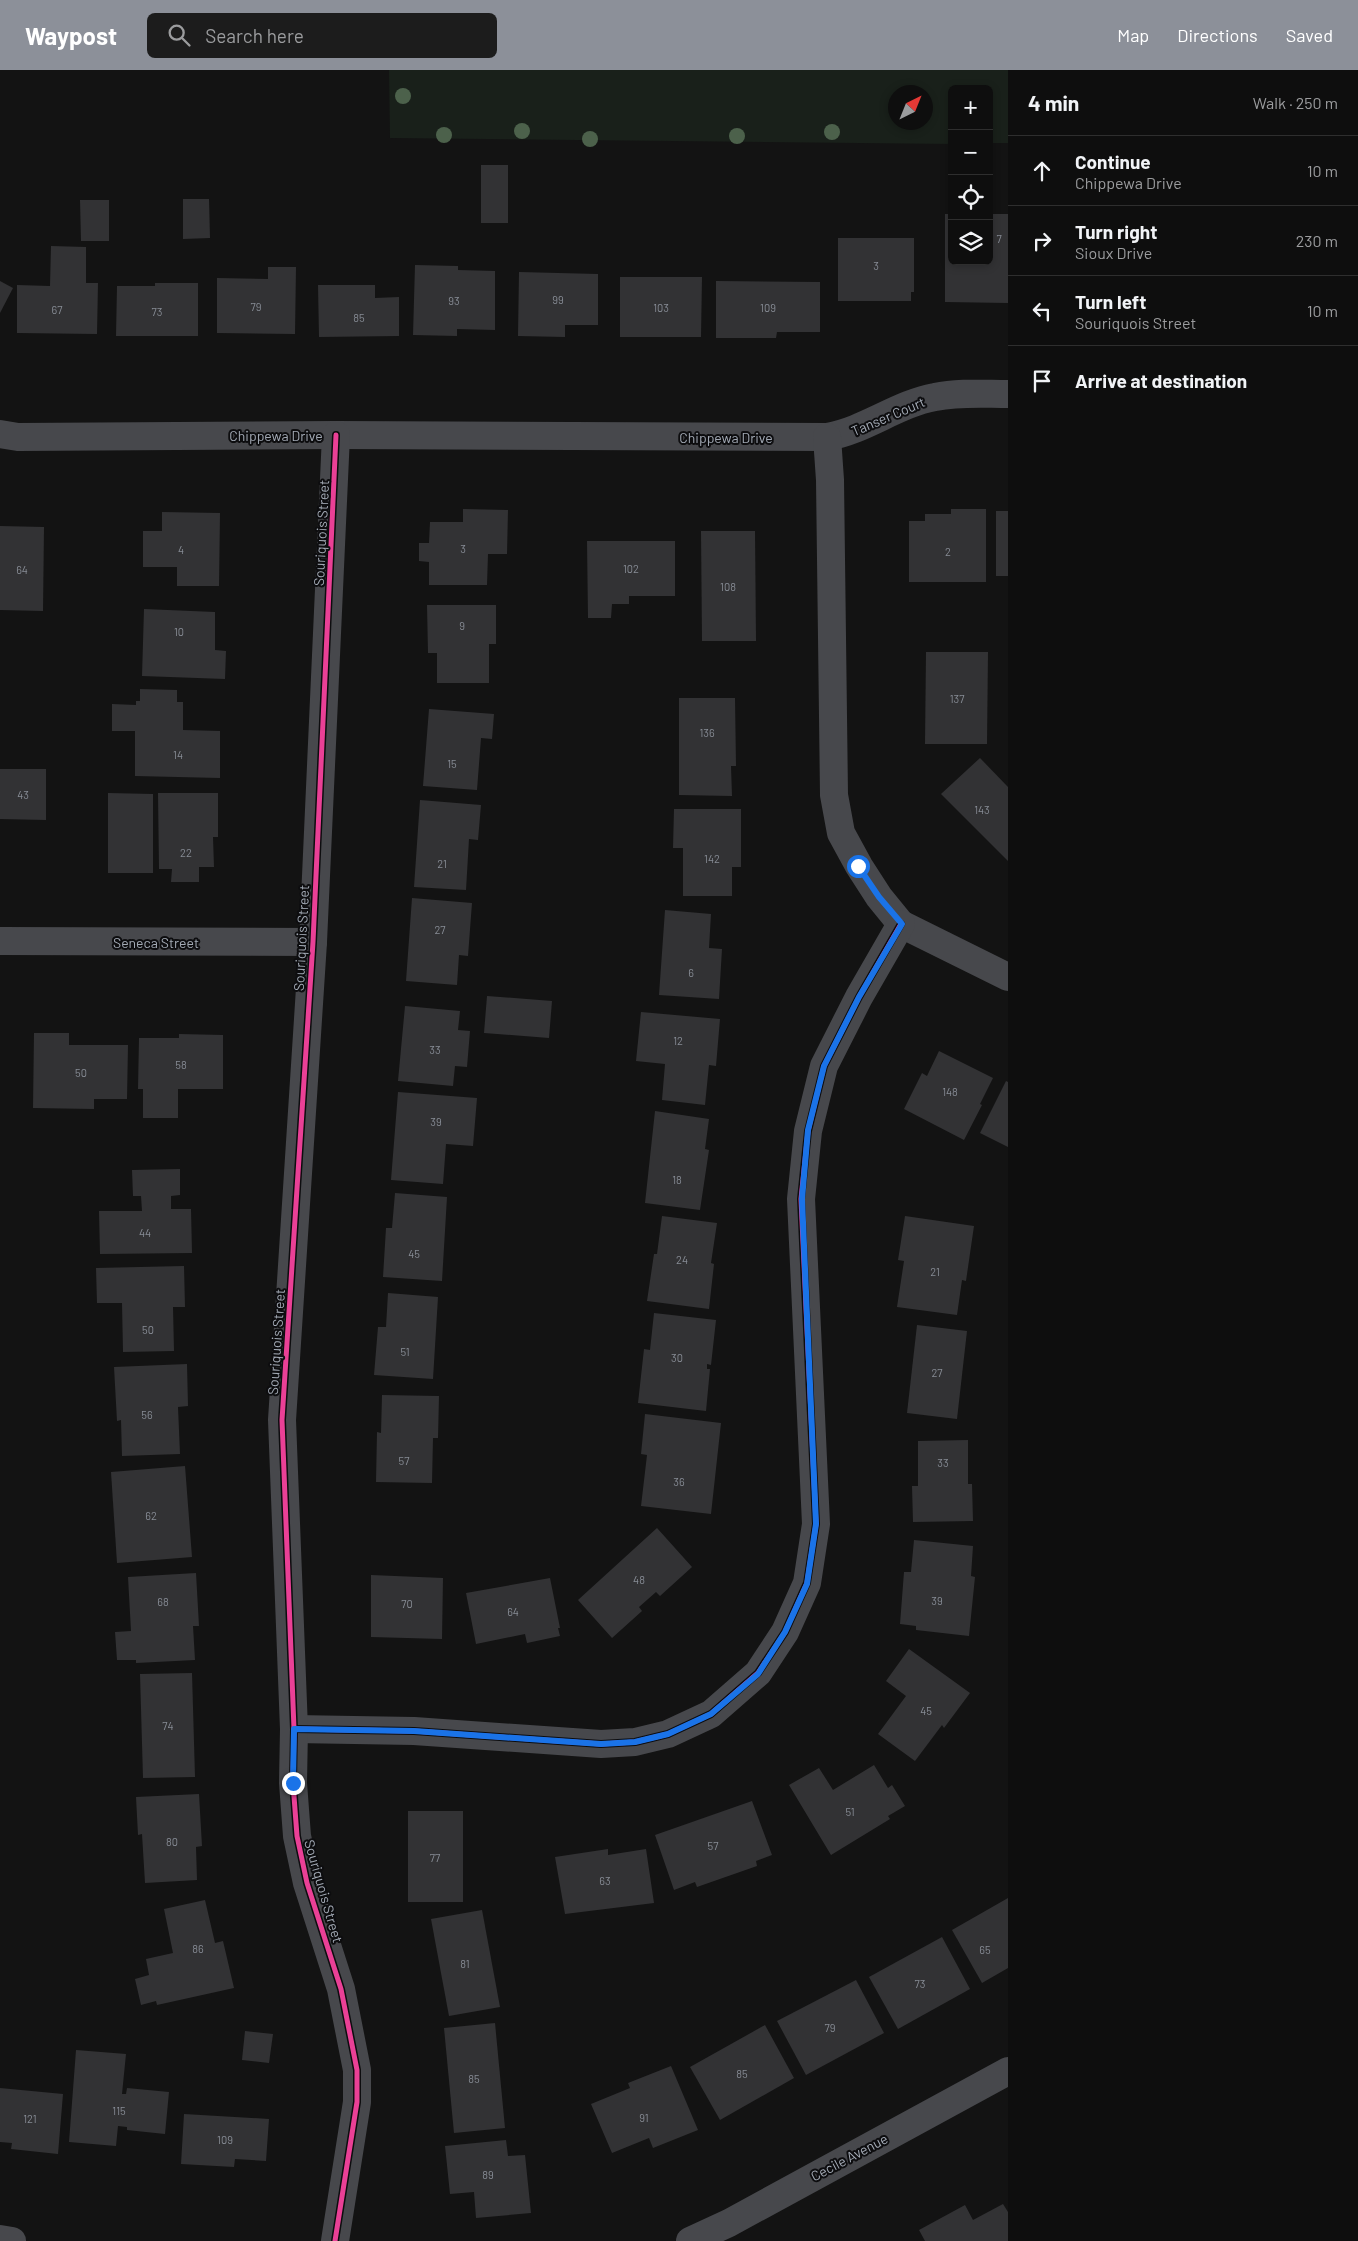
<!DOCTYPE html>
<meta charset="utf-8">
<style>
body{margin:0;font-family:Barlow,sans-serif;background:#1c1c1c;color:#f1f3f6}
.controls{position:absolute;right:15px;top:15px;display:grid;overflow:hidden;border-radius:8px;box-shadow:0 2px 8px #0003}
.controls button{width:45px;height:45px;display:grid;place-items:center;padding:0;border:0;border-bottom:1px solid #2e2e2e;background:#0e0e0e;color:#f1f3f6;font:25px sans-serif}
.compass{position:absolute;left:888px;top:15px;width:45px;height:45px;border-radius:50%;background:#0e0e0e;box-shadow:0 2px 8px #0003;rotate:43deg}
.stop{position:absolute;width:15px;height:15px;margin:-11px;border:4px solid #1a73e8;border-radius:50%;background:#fff}
.stop.end{background:#1a73e8;border-color:#fff;box-shadow:0 1px 5px #0008}
.list{margin:0;padding:0;list-style:none}
h2{display:flex;justify-content:space-between;align-items:center;height:65px;margin:0;padding:0 20px;font-size:21px}
h2 small{font-size:16px;font-weight:400;color:#9b9c9e}
.list li{display:grid;grid-template-columns:32px 1fr auto;gap:15px;align-items:center;box-sizing:border-box;height:70px;padding:0 20px;border-top:1px solid #2e2e2e}
.list b{display:block;font-size:19px;white-space:nowrap}
.list p{margin:0;font-size:16px;white-space:nowrap;color:#9b9c9e}
.list em{font-size:16px;font-style:normal;color:#9b9c9e}
.icon{flex:none;width:28px;height:28px;fill:none;stroke:currentColor;stroke-width:2;stroke-linecap:round;stroke-linejoin:round}
.map{position:relative;flex:none;width:1008px;height:2171px;overflow:hidden}
header{display:flex;align-items:center;gap:30px;box-sizing:border-box;height:70px;padding:0 25px;background:#8c9099;color:#fff}
header strong{font-size:24px}
nav{display:flex;gap:28px;margin-inline-start:auto;font-size:18px}
.search{width:350px;height:45px;background:#1c1c1c;display:flex;align-items:center;gap:12px;box-sizing:border-box;padding:0 18px;border-radius:8px;color:#9b9c9e;font-size:19px}
main{display:flex}
aside{flex:1;background:#0e0e0e}
.map>svg:first-child{display:block}
.green{fill:#19201a;fill-rule:evenodd}
.building{fill:#323234}
.lines{fill:none;stroke-linecap:round;stroke-linejoin:round}
.minor{stroke:#47484c;stroke-width:28}
.cycleway-casing{stroke:#0d0d0f;stroke-width:8}
.cycleway{stroke:#ea4096;stroke-width:5}
.tree{fill:#4c614b}
.route{stroke:#1a73e8;stroke-width:6}
.labels{text-anchor:middle;dominant-baseline:central;stroke-width:4;stroke-linejoin:round;paint-order:stroke}
.number-label{font-size:11px;fill:#878c95}
.street-label{font-size:14px;fill:#a3aab5;stroke:#0d0d0f}
</style>
<header>
<strong>Waypost</strong>
<div class="search"><svg class="icon" aria-label="search" viewBox="0 0 24 24"><circle cx="10" cy="10" r="6"/><path d="M15 15l6 6"/></svg>Search here</div>
<nav><a>Map</a><a>Directions</a><a>Saved</a></nav>
</header>
<main>
<div class="map">
<svg width="1008" height="2171" viewBox="0 0 1008 2171">
<rect width="100%" height="100%" fill="#131313"/>
<path class="green" d="M389 0H1008V73H989V19H952V74L390 68ZM926 22V52H896V22Z"/>
<g class="building">
<rect x="481" y="95" width="27" height="58"/>
<path d="M183 129H209L210 168 183 169Z"/>
<path d="M80 130H109V171H81Z"/>
<path d="M945 144H952V191H989V144H1008V233L945 232Z"/>
<path d="M838 168H914V222H911V231H838Z"/>
<path d="M51 176 86 177V213H98L97 264 17 263V215L50 216Z"/>
<path d="M415 195 458 196V200L495 201V260L457 259V266L413 265Z"/>
<path d="M268 197H296L295 264 217 263V208L268 209Z"/>
<path d="M519 202 598 204V255H565V267L518 266Z"/>
<path d="M620 207H702L701 267H620Z"/>
<path d="M0 211 13 218 0 243Z"/>
<path d="M716 211 820 212V262H777L776 268H716Z"/>
<path d="M155 213H198V266H116L117 216H155Z"/>
<path d="M318 215H375V228L399 227V266L319 267Z"/>
<path d="M463 439 508 440 507 484H488L487 515H429V492L419 491V473H429L430 452H463Z"/>
<path d="M951 439H986V512H909V451H925V444H951Z"/>
<rect x="996" y="441" width="12" height="65"/>
<path d="M162 442 220 443 219 516H177V497H143V461H162Z"/>
<path d="M0 456 44 457 43 541 0 540Z"/>
<path d="M701 461H755L756 571H702Z"/>
<path d="M587 471H675V526H629V534H612L611 548H588Z"/>
<path d="M427 535H496V574H489V613H437V583H428Z"/>
<path d="M144 539 215 542V580L226 581 225 609 142 606Z"/>
<path d="M926 582H988L987 674H925Z"/>
<path d="M140 619 177 620V632H183V660L220 661V708L135 706V661H112V634L136 635V631H140Z"/>
<path d="M679 628H735L736 696H731L732 726 679 725Z"/>
<path d="M429 639 494 644 492 669 481 668 477 720 423 716Z"/>
<path d="M980 688 1008 717V791L941 724Z"/>
<path d="M0 699H46V750L0 749Z"/>
<path d="M108 723 153 724V803H108Z"/>
<path d="M158 723H218V767H213L214 797H199V812H171L172 799H159Z"/>
<path d="M420 730 481 735 478 770 469 769 466 820 414 817Z"/>
<path d="M674 739H741V797H732V826H683V778H673Z"/>
<path d="M412 828 472 833 468 886 459 885 457 915 406 911Z"/>
<path d="M665 840 711 844 709 878 722 879 719 929 659 925Z"/>
<path d="M487 926 552 931 549 968 484 963Z"/>
<path d="M405 936 460 941 458 960 470 961 467 997 455 996 453 1016 398 1011Z"/>
<path d="M641 942 720 949 716 996 709 995 705 1035 662 1030 665 994 636 991Z"/>
<path d="M34 963H69V975H128L127 1029H94V1039L33 1038Z"/>
<path d="M179 964 223 965V1019H178V1048H143V1019H138L139 968H179Z"/>
<path d="M939 981 993 1008 980 1034 982 1035 964 1070 904 1039 922 1003 927 1006Z"/>
<path d="M1006 1011 1008 1012V1077L980 1063Z"/>
<path d="M398 1022 477 1028 473 1076 446 1074 443 1114 391 1110Z"/>
<path d="M655 1041 709 1049 705 1079 709 1080 700 1140 645 1133Z"/>
<path d="M180 1099V1125L171 1126V1139H191L192 1183 100 1184 99 1141H142L141 1126H133L132 1100Z"/>
<path d="M395 1123 447 1127 442 1211 383 1207 386 1158H392Z"/>
<path d="M662 1146 717 1153 711 1193 714 1194 709 1239 647 1231 654 1184H657Z"/>
<path d="M905 1146 974 1156 966 1211 962 1210 957 1245 897 1237 904 1191 898 1190Z"/>
<path d="M184 1196 185 1237H173L174 1281 123 1282 122 1233H97L96 1198Z"/>
<path d="M388 1223 438 1227 433 1309 374 1305 378 1257H386Z"/>
<path d="M654 1243 716 1250 711 1295 707 1294V1299H710L706 1341 638 1333 644 1279 650 1280Z"/>
<path d="M917 1255 967 1261 957 1349 907 1343Z"/>
<path d="M187 1294 188 1336 178 1337 180 1384 122 1386 121 1350 117 1351 114 1297Z"/>
<path d="M382 1325 439 1326 438 1368H433L432 1413 376 1412 377 1362 381 1363Z"/>
<path d="M645 1344 721 1353 711 1444 641 1436 647 1385 641 1384Z"/>
<path d="M968 1370V1414H972L973 1451 913 1452 912 1416H918V1371Z"/>
<path d="M185 1396 192 1487 117 1493 111 1402Z"/>
<path d="M657 1458 692 1497 660 1526 656 1522 639 1537 642 1541 612 1568 578 1530Z"/>
<path d="M914 1470 973 1476 971 1506 975 1507 969 1566 916 1560V1556L900 1554 904 1502H911Z"/>
<path d="M196 1503 199 1556H193L195 1590 136 1593V1590H117L115 1562 131 1561 128 1507Z"/>
<path d="M371 1505 443 1508 442 1569 371 1567Z"/>
<path d="M550 1508 560 1558H558L560 1566 527 1573 525 1564 476 1574 466 1523Z"/>
<path d="M909 1579 970 1623 944 1658 942 1655 915 1691 878 1664 906 1626 886 1611Z"/>
<path d="M192 1603 195 1707 143 1708 140 1604Z"/>
<path d="M874 1695 888 1718 892 1715 905 1736 888 1746 890 1749 831 1785 789 1715 819 1698 833 1720Z"/>
<path d="M199 1724 202 1776 196 1777 197 1810 145 1813 142 1764 138 1765 136 1727Z"/>
<path d="M752 1731 772 1785 756 1791 757 1796 697 1817 695 1812 674 1820 655 1765Z"/>
<rect x="408" y="1741" width="55" height="91"/>
<path d="M608 1779V1785L646 1779 654 1833 565 1844 555 1787Z"/>
<path d="M1008 1828V1898L982 1913 952 1860Z"/>
<path d="M205 1830 215 1873 223 1871 234 1918 157 1935 156 1931 141 1935 135 1909 149 1905 146 1889 173 1883 164 1839Z"/>
<path d="M482 1840 500 1937 449 1946 431 1849Z"/>
<path d="M942 1867 970 1919 898 1959 869 1907Z"/>
<path d="M856 1910 884 1963 806 2005 777 1951Z"/>
<path d="M495 1953 505 2058 454 2063 444 1958Z"/>
<path d="M765 1955 794 2008 720 2050 690 1997Z"/>
<path d="M245 1961 273 1964 269 1993 242 1990Z"/>
<path d="M76 1980 126 1984 122 2024H126L127 2018 169 2022 165 2064 127 2060V2057L118 2056 116 2076 69 2072Z"/>
<path d="M671 1996 698 2060 653 2078 649 2068 612 2083 591 2034 630 2018 628 2013Z"/>
<path d="M0 2018 63 2024 58 2084 11 2079 12 2073 0 2072Z"/>
<path d="M184 2044 269 2049 266 2091 235 2089 234 2097 181 2094Z"/>
<path d="M506 2070 508 2086 525 2085 531 2143 476 2148 474 2122 450 2124 445 2076Z"/>
<path d="M1003 2134 1008 2142V2171H925L919 2160 965 2135 973 2150Z"/>
</g>
<g class="lines">
<g class="minor">
<path d="M0 364 18 367 336 365 827 367C866 360 897 334 935 327 959 322 984 324 1008 324"/>
<path d="M827 367 830 410 834 725 841 763 859 796 879 827 901 854 1008 907"/>
<path d="M0 871 313 872"/>
<path d="M294 1659 414 1661 601 1674 635 1672 668 1664 711 1644 758 1603 785 1562 807 1513 816 1454 801 1129 808 1061 824 996 859 927 901 854"/>
<path d="M0 2169 12 2171"/>
<path d="M335 2171 357 2032V2000L341 1919 307 1813 297 1766 293 1713 294 1659 282 1350 313 872 336 365"/>
<path d="M690 2171 729 2153 1008 2001"/>
</g>
<g class="cycleway-casing">
<g id="cycleway">
<path d="M294 1659 414 1661 601 1674 635 1672 668 1664 711 1644 758 1603 785 1562 807 1513 816 1454 801 1129 808 1061 824 996 859 927 901 854"/>
<path d="M335 2171 357 2032V2000L341 1919 307 1813 297 1766 293 1713 294 1659 282 1350 313 872 336 365"/>
</g>
</g>
<use href="#cycleway" class="cycleway"/>
</g>
<g class="tree">
<circle cx="403" cy="26" r="8"/>
<circle cx="522" cy="61" r="8"/>
<circle cx="832" cy="62" r="8"/>
<circle cx="444" cy="65" r="8"/>
<circle cx="737" cy="66" r="8"/>
<circle cx="590" cy="69" r="8"/>
</g>
<g class="lines">
<path class="route" d="M293 1713 294 1659 414 1661 601 1674 635 1672 668 1664 711 1644 758 1604 785 1562 807 1514 816 1454 802 1129 808 1060 824 996 859 927 902 854 879 827 858 796"/>
</g>
<g class="labels">
<g class="number-label">
<text x="999" y="168">7</text>
<text x="876" y="195">3</text>
<text x="558" y="229">99</text>
<text x="454" y="230">93</text>
<text x="256" y="236">79</text>
<text x="661" y="237">103</text>
<text x="768" y="237">109</text>
<text x="57" y="239">67</text>
<text x="157" y="241">73</text>
<text x="359" y="247">85</text>
<text x="463" y="478">3</text>
<text x="181" y="479">4</text>
<text x="948" y="481">2</text>
<text x="631" y="498">102</text>
<text x="22" y="499">64</text>
<text x="728" y="516">108</text>
<text x="462" y="555">9</text>
<text x="179" y="561">10</text>
<text x="957" y="628">137</text>
<text x="707" y="662">136</text>
<text x="178" y="684">14</text>
<text x="452" y="693">15</text>
<text x="23" y="724">43</text>
<text x="982" y="739">143</text>
<text x="186" y="782">22</text>
<text x="712" y="788">142</text>
<text x="442" y="793">21</text>
<text x="440" y="859">27</text>
<text x="691" y="902">6</text>
<text x="678" y="970">12</text>
<text x="435" y="979">33</text>
<text x="181" y="994">58</text>
<text x="81" y="1002">50</text>
<text x="950" y="1021">148</text>
<text x="436" y="1051">39</text>
<text x="677" y="1109">18</text>
<text x="145" y="1162">44</text>
<text x="414" y="1183">45</text>
<text x="682" y="1189">24</text>
<text x="935" y="1201">21</text>
<text x="148" y="1259">50</text>
<text x="405" y="1281">51</text>
<text x="677" y="1287">30</text>
<text x="937" y="1302">27</text>
<text x="147" y="1344">56</text>
<text x="404" y="1390">57</text>
<text x="943" y="1392">33</text>
<text x="679" y="1411">36</text>
<text x="151" y="1445">62</text>
<text x="639" y="1509">48</text>
<text x="937" y="1530">39</text>
<text x="163" y="1531">68</text>
<text x="407" y="1533">70</text>
<text x="513" y="1541">64</text>
<text x="926" y="1640">45</text>
<text x="168" y="1655">74</text>
<text x="850" y="1741">51</text>
<text x="172" y="1771">80</text>
<text x="713" y="1775">57</text>
<text x="435" y="1787">77</text>
<text x="605" y="1810">63</text>
<text x="198" y="1878">86</text>
<text x="985" y="1879">65</text>
<text x="465" y="1893">81</text>
<text x="920" y="1913">73</text>
<text x="830" y="1957">79</text>
<text x="742" y="2003">85</text>
<text x="474" y="2008">85</text>
<text x="119" y="2040">115</text>
<text x="644" y="2047">91</text>
<text x="30" y="2048">121</text>
<text x="225" y="2069">109</text>
<text x="488" y="2104">89</text>
</g>
<g class="street-label">
<text transform="translate(888 346) rotate(-23)">Tanser Court</text>
<text x="276" y="365">Chippewa Drive</text>
<text x="726" y="367">Chippewa Drive</text>
<text transform="translate(321 463) rotate(-87)">Souriquois Street</text>
<text transform="translate(301 868) rotate(-87)">Souriquois Street</text>
<text x="156" y="872">Seneca Street</text>
<text transform="translate(276 1272) rotate(-86)">Souriquois Street</text>
<text transform="translate(324 1821) rotate(74)">Souriquois Street</text>
<text transform="translate(849 2087) rotate(-28)">Cecile Avenue</text>
</g>
</g>
</svg>
<div class="controls">
<button>+</button>
<button>−</button>
<button><svg class="icon" aria-label="locate" viewBox="0 0 24 24"><circle cx="12" cy="12" r="6"/><path d="M12 2v4M12 18v4M2 12h4M18 12h4"/></svg></button>
<button><svg class="icon" aria-label="layers" viewBox="0 0 24 24"><path d="M12 4l9 5-9 5-9-5zM3 14l9 5 9-5"/></svg></button>
</div>
<svg class="compass" viewBox="-18 -18 36 36"><path d="M0-13l5 13h-10z" fill="#e53935"/><path d="M0 13l5-13h-10z" fill="#9b9c9e"/></svg>
<div class="stop" style="left:858px;top:796px"></div>
<div class="stop end" style="left:293px;top:1713px"></div>
</div>
<aside>
<h2>4 min<small>Walk · 250 m</small></h2>
<ul class="list">
<li><svg class="icon" aria-label="ahead" viewBox="0 0 24 24"><path d="M12 20V5M6 11l6-6 6 6"/></svg><div><b>Continue</b><p>Chippewa Drive</p></div><em>10 m</em></li>
<li><svg class="icon" aria-label="right" viewBox="0 0 24 24"><path d="M7 20v-9h11M14 6l5 5-5 5"/></svg><div><b>Turn right</b><p>Sioux Drive</p></div><em>230 m</em></li>
<li><svg class="icon" aria-label="left" viewBox="0 0 24 24"><path d="M17 20v-9H6M10 6l-5 5 5 5"/></svg><div><b>Turn left</b><p>Souriquois Street</p></div><em>10 m</em></li>
<li><svg class="icon" aria-label="arrive" viewBox="0 0 24 24"><path d="M6 21V4h12l-3 4 3 4H6"/></svg><div><b>Arrive at destination</b></div></li>
</ul>
</aside>
</main>
